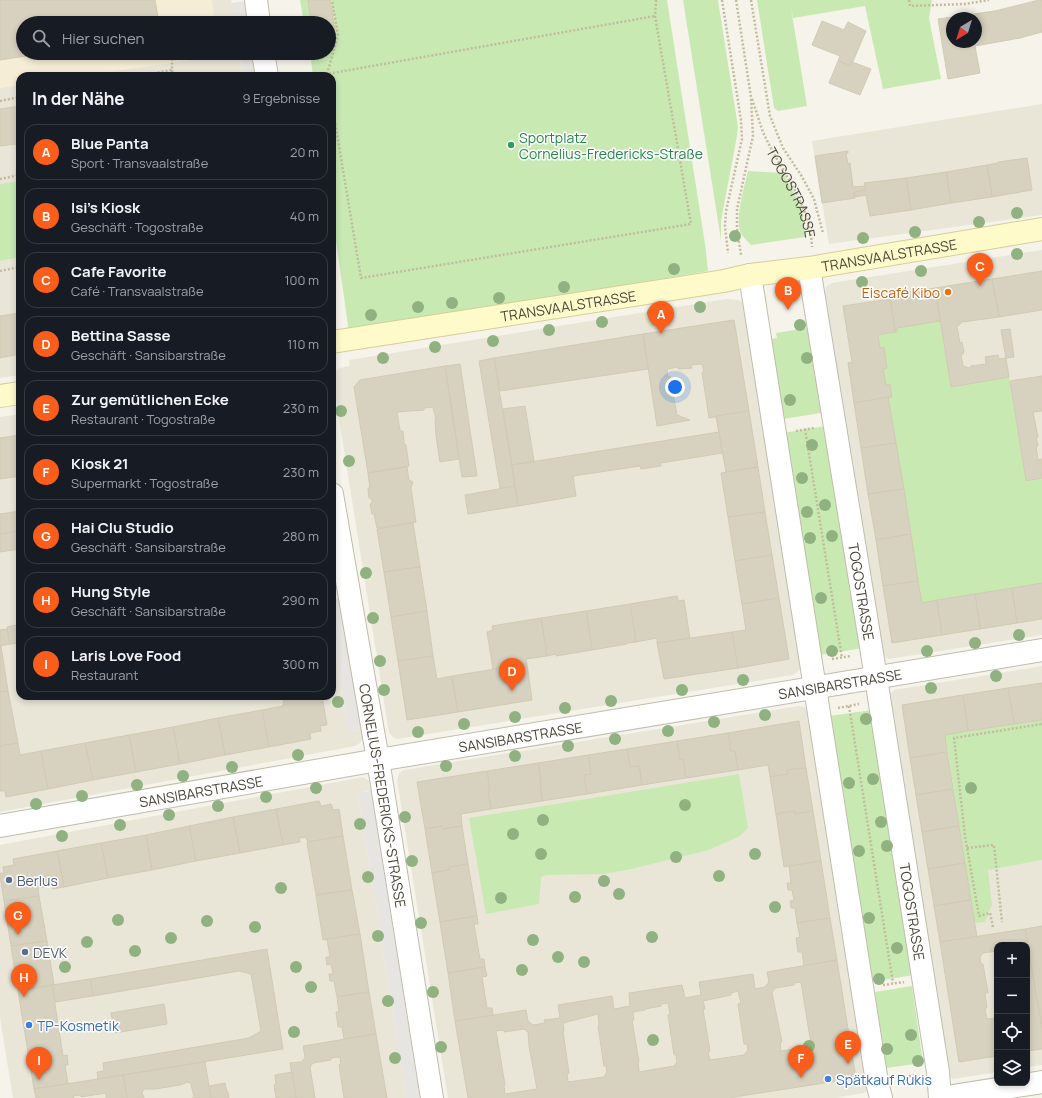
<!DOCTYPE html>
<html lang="de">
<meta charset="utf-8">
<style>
body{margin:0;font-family:Manrope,sans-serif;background:#242831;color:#f1f3f6}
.controls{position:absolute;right:12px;bottom:12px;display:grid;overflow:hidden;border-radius:8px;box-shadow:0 2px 6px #0003}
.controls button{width:36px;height:36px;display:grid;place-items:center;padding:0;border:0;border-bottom:1px solid #363941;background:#171b24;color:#f1f3f6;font:20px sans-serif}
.compass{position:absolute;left:946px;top:12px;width:36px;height:36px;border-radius:50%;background:#171b24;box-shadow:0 2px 6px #0003;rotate:218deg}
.you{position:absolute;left:675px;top:387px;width:14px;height:14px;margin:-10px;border:3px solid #fff;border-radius:50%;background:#1a73e8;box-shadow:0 0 0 6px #1a73e833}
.badge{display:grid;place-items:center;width:26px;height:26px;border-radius:50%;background:#fb5d1b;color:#fff;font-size:13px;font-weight:700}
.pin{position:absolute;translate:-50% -33px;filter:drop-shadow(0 1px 2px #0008)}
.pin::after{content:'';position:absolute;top:21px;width:14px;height:12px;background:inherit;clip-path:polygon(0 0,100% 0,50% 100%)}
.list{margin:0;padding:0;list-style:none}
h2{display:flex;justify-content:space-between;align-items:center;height:52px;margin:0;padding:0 16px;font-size:17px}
h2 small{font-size:13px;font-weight:400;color:#9ea1a6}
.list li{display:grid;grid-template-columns:26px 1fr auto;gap:12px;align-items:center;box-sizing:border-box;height:56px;margin:0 8px 8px;padding:0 8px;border:1px solid #363941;border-radius:12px}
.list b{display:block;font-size:15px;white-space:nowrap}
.list p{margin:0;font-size:13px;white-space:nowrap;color:#9ea1a6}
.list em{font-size:13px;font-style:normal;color:#9ea1a6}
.icon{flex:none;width:22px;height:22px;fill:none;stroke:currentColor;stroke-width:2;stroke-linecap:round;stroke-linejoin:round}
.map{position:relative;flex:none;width:1042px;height:1098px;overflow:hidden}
.search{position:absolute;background:#171b24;box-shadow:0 2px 6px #0003;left:16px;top:16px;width:320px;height:44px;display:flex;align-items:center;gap:10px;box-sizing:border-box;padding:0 14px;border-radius:22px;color:#9ea1a6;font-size:15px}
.panel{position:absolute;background:#171b24;box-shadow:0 2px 6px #0003;left:16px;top:72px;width:320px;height:628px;border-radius:12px}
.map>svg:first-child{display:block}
.residential{fill:#e9e6d8}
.commercial{fill:#f6edd6}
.green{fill:#c9e9b3}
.parking{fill:#e7e5e1}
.building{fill:#d7d1bf;stroke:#d2cab2;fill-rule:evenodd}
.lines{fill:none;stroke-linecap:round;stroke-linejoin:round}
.street-casing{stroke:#c1bdac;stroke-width:24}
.secondary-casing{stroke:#d5ce9a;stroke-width:24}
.path{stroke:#c3bb9d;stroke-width:2.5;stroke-dasharray:2 2;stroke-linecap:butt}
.street{stroke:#fff;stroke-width:22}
.secondary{stroke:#fffaca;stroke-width:22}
.tree{fill:#90b280}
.leisure-dot{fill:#2e9e5b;stroke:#fff;stroke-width:1.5}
.food-dot{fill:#e8710a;stroke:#fff;stroke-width:1.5}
.service-dot{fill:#5c6f8a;stroke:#fff;stroke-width:1.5}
.shop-dot{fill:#3f7fe0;stroke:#fff;stroke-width:1.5}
.labels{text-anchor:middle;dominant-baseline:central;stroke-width:3;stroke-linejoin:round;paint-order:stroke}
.leisure-label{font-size:14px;fill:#27864d;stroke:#fff;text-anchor:start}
.street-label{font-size:14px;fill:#494538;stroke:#fff}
.food-label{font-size:14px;fill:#c56008;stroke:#fff;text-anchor:end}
.service-label{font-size:14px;fill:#4e5e75;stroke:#fff;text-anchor:start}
.shop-label{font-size:14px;fill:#366cbe;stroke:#fff;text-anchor:start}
</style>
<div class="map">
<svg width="1042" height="1098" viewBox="0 0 1042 1098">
<rect width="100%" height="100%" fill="#f5f3ea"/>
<g class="residential">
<path d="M0 0H231L235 23H23V53H239L243 76H20V375L0 378Z"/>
<path d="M1042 104V215L829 244 812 141Z"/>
<path d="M1042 250V635L889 659 884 656 881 651 825 295 826 287 832 283Z"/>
<path d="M726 299 739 300 743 303 744 307 801 668 798 672 793 675 397 739 394 738 389 733 334 387V378L337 370 340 368 350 366 349 360Z"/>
<path d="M20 414V696H332V633L348 732 359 730 362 732 363 738 360 743 355 746 0 812V417Z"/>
<path d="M1042 666V1065L1027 1067V945H997V1072L953 1079 949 1075 889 695 894 690Z"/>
<path d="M799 706 804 707 808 711 868 1087 866 1092 864 1093 834 1098H448L397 780 399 773 404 770Z"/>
<path d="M363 777 369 781 370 790 358 793 406 1098H13L0 1018V845Z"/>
</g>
<path class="commercial" d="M0 0H212L215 23H23V53H220V56L80 76H20V85L0 88Z"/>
<g class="green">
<path d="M300 0H667L705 244 708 271 349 332 332 213V76H313L310 53H329V23H304Z"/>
<path d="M683 0H718L738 127 737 136 721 221V240Z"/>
<path d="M757 0H932L929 18 941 79 883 89 865 6 793 18 790 2 807 106 778 111 774 108Z"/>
<path d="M748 171 783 173 796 197 803 215 805 237 751 245C747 241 743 237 741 233 734 221 745 184 748 171Z"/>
<path d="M20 181V257L0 261V184Z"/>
<path d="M940 321 951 387 1009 377 1026 480 1042 478V583L922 603 888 397 892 396 890 384 886 385 883 369 887 368 884 347 880 348 878 335 897 332V328Z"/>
<path d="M808 328 821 413 783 419 770 339 777 338 776 333Z"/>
<path d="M826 426 863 648 820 655 783 433Z"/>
<path d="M872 710 914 975 871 982 829 716Z"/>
<path d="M1042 720V860L988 870 992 905 985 922 975 923 945 735Z"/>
<path d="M739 774 748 828 740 836 709 850 631 869 604 874 547 875 541 877 539 904 486 914 469 818Z"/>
<path d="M912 986 923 1063 886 1068 875 992Z"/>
</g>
<g class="parking">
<path d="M247 1 250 23H235L231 3Z"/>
<path d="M255 54 259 76H243L240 57Z"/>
<path d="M341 598 362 732 359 730 348 732 332 633V599Z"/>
<path d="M371 789 420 1098H406L358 793 369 791Z"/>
</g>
<g class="building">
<path d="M0 0H155L159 23H23V53H45L0 60Z"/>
<path d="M308 0H330L336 38 329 39V23H311Z"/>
<path d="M1039 0H1042V32L1020 38 975 46 980 73 948 79 938 19 995 11ZM952 18H976V42H952Z"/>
<path d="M822 21 844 30 848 22 866 31 851 66 838 61 840 56 812 45Z"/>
<path d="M838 61 851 66 852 62 871 69 860 95 829 83Z"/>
<path d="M20 106V147L17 148 16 144 0 146V109Z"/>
<path d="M848 151V153H846L848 164 850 163 853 187 865 186 866 190 854 192 855 198 822 203 815 156Z"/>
<path d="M1027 158 1032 190 992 197 987 165 998 163V162Z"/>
<path d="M987 165 992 197 951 203 946 172Z"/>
<path d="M946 172 951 203 911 210 906 178Z"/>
<path d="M906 178 911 210 870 216 866 195 855 197 854 192 866 190 864 183Z"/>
<path d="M1042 271V310L999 317 992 279Z"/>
<path d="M992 279 999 317 962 322 957 327 960 343 962 342 964 352 963 354 961 355 963 366 969 368 971 366 986 364 985 357 998 355 999 359 1006 358 1009 377 951 387 935 288Z"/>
<path d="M935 288 940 321 897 328V332H895L890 295Z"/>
<path d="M890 299 895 332 878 335 880 348 884 347 887 368 883 369 886 385 890 384 892 397 854 403 848 363 852 362 843 306Z"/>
<path d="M20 313V354L0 358V316Z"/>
<path d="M734 320 749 411 709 418 702 372H704L702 364 691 365 692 368 678 369V367L667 369 668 377 670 376 677 415 690 420 657 426 643 334Z"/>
<path d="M1010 329 1014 357 1006 358 1001 330Z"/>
<path d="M643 334 648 369 500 391 494 358Z"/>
<path d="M494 358 515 486 500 488 479 361Z"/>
<path d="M460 364 477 476 462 477 445 366Z"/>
<path d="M445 366 459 459 440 462 436 436 435 419H436L433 407 424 408V410L397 412 400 431H403L404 443 406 445 409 466 368 473 354 387 360 380Z"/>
<path d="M1042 376V411L1033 412 1038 437H1036L1038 446H1036L1038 460 1042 459V478L1026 481 1010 381Z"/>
<path d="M888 397 896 443 861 448 854 403Z"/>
<path d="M525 406 534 461 512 465 503 409Z"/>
<path d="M749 411 758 467 726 472 716 416Z"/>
<path d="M719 432 722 453 661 463V466L641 469 640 466 573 476 576 496 518 506 512 465Z"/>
<path d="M20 435V476L0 479V438Z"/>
<path d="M896 443 904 489 868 494 861 448Z"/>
<path d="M407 467 409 480 413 482 411 488 416 522 377 528 374 514H372L370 504 372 502V499L369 498 368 488H370L368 473Z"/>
<path d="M758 467 765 512 728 517 721 473Z"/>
<path d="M515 486 518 506 468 514 465 495Z"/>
<path d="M904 489 911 534 876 540 868 494Z"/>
<path d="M20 511V531L0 534V514Z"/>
<path d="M765 512 772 555 735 561 728 517Z"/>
<path d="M413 523 420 567 384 572 377 529Z"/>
<path d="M20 531V549L0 552V534Z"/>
<path d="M911 534 918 581 883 586 876 540Z"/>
<path d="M772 555 779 598 742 604 735 561Z"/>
<path d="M420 567 427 611 391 617 384 572Z"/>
<path d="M918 581 922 603 937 600 942 635 892 643 883 586Z"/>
<path d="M1042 583V619L1017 623 1012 588Z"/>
<path d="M1012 588 1017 623 980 629 975 594Z"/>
<path d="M975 594 980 629 942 635 937 600Z"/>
<path d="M677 596 678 601 684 600 690 638 657 643V638L636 642 630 604Z"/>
<path d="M779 598 789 659 738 668 732 632 746 630 742 604Z"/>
<path d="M630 604 636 642 627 643V644L592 650 586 611Z"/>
<path d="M427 611 433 656 398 661 391 617Z"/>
<path d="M586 611 592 650 556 656V654L547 656 541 618Z"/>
<path d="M541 618 547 656 526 659 527 664 493 669 487 632 493 630 492 626Z"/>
<path d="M20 624V643L10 644 7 627Z"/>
<path d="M7 629 10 644 0 646V630Z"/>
<path d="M732 632 738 668 664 679 657 643Z"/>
<path d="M0 646H1L8 691 0 692Z"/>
<path d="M433 656 437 679 452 676 458 712 407 720 398 661Z"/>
<path d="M527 664 532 700 458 712 452 676Z"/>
<path d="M1042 683V720L1014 724 1008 688Z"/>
<path d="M1008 688 1014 724 968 731 963 695Z"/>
<path d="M8 691 18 743 0 746V692Z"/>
<path d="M963 695 968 731 945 735 947 752 910 758 902 705Z"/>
<path d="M57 696H76L58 699Z"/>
<path d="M284 696H322L327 725 320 726 321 731 310 733 311 739 269 747 262 710 283 706Z"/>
<path d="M262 710 269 747 225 755 218 718Z"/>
<path d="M218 718 225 755 180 764 173 727Z"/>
<path d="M799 721 806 768 787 770 788 774 770 777 768 765 738 770 735 751H731L728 733Z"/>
<path d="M173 727 180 764 136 772 129 735Z"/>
<path d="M728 733 731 751H735L738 770 686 778 683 759 680 760 677 741Z"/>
<path d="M129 735 136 772 93 780 85 743Z"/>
<path d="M677 741 680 760 683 759 686 778 642 785 639 766 630 767 627 749Z"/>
<path d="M18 743 20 755 41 751 48 789 6 797 5 791H0V746Z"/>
<path d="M85 743 93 780 48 789 41 751Z"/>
<path d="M627 749 630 767 639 766 642 785 587 794 584 775 591 774 588 755Z"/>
<path d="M947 752 953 789 916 795 910 758Z"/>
<path d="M588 755 591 774 584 775 587 794 542 801 540 782H541L538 763Z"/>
<path d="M538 763 541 782H540L542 801 491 809 488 790H490L487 771Z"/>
<path d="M806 768 813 811 795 814V811L776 814 770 777 788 774 787 770Z"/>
<path d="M487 771 490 790H488L491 809 461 814 462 826 443 829 442 826 425 829 417 782Z"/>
<path d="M953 789 959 826 922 832 916 795Z"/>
<path d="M319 801 321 806 331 804 333 810 339 809 343 836 308 842 305 837 299 838 300 842 283 845 276 809Z"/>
<path d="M276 809 283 845 240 853 233 817Z"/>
<path d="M795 811V814L813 811 821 861 784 867 776 814Z"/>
<path d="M233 817 240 853 196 861 189 826Z"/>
<path d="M189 826 196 861 152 870 146 835Z"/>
<path d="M442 826 443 829 462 826 468 864 449 867V870L432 873 425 829Z"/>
<path d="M959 826 965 863 928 869 922 832Z"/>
<path d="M146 835 152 870 108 878 101 843Z"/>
<path d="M343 836 352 890 316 895 307 843 308 842Z"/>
<path d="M101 843 108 878 64 887 57 851Z"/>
<path d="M57 851 64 887 53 889 52 886 38 888 39 896 4 901 0 876V873H4L3 867 14 865 13 859Z"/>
<path d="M821 861 830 918 797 923 795 908H791L790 901 794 900 792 890H788L787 883H791L789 866Z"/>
<path d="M965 863 971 900 934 906 928 869Z"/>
<path d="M468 864 477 916 440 922 432 873 449 870V867Z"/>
<path d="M352 890 360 934 323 940 316 895Z"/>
<path d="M39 896 47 941 11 946 4 901Z"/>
<path d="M971 900 977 937 940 942 934 906Z"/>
<path d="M477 916 478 924H474L480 959H484L485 967 448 973 440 922Z"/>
<path d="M830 918 837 960 804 966 802 952H798L796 938 800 937 797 923Z"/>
<path d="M1042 926V1029L1025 929Z"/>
<path d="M1025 929 1042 1029V1049L1027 1051V945H997V951L983 953 980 957 981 964H983L988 993H985L987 1008H985L987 1019 997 1018V1056L959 1062 940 942Z"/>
<path d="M360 934 369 992 337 997 334 981H330L329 974H333L331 964 327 965 326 957H330L327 939Z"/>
<path d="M47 941 54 985 18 991 11 946Z"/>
<path d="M267 949 283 1049 98 1079 97 1072 104 1071 103 1063 249 1038 261 1031 251 974 239 971 93 996 90 979Z"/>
<path d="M837 960 855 1072 853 1076 850 1079 728 1098H468L455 1021 526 1010 528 1021 533 1025 545 1023 544 1020 560 1018 558 1005 612 996 614 1009 630 1006 629 993 682 985 685 998 701 995 699 982 753 974 755 989 765 987 769 982 767 972ZM801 982 810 1038 811 1037 809 1046 781 1051 780 1042H782L772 993 775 988 794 985V983ZM738 991 741 1003 738 1004 744 1044H747L748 1050 744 1055 710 1060 708 1052 710 1051 703 1009H705L703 1001 731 995V993ZM668 1003 670 1014 668 1015 674 1055H676L677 1062 674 1066 639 1072 638 1062H639L632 1020H634L633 1012 645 1010V1009L661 1006V1004ZM598 1014 599 1025 598 1026 604 1066H606L607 1072 604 1077 568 1082 567 1074 569 1073 563 1031H564L563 1023ZM524 1029 528 1032 529 1046 537 1089 505 1094 504 1086 505 1085 496 1031 504 1030V1032Z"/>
<path d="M485 967 487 976 482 977 487 1008H492L493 1015 455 1021 448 973Z"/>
<path d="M90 979 93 996 55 1002 52 985Z"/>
<path d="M52 985 63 1056 67 1055 68 1065H65L68 1084 34 1089 18 991Z"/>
<path d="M369 992 376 1034 344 1039 342 1027H338L336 1012H339L337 997Z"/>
<path d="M164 1004 167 1024 115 1033 111 1013Z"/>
<path d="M376 1034 387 1098H344L339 1065 341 1064 340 1057 331 1058V1060L313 1063 310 1067 315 1098H296L290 1063 302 1062 305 1057 303 1046Z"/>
<path d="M205 1062 211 1098H192L194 1097 191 1084 188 1082 180 1085 155 1089H145L142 1092 144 1098H127L123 1075Z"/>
<path d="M292 1072 296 1098H276L274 1085H276L275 1075Z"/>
<path d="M123 1075 127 1098H106V1093L81 1097V1095L73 1096 74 1098H36L34 1089Z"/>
<path d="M225 1083 227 1092H228L229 1098H211L209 1086Z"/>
</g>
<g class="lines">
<g class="street-casing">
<g id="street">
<path d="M256 0 259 23"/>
<path d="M263 53 267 76"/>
<path id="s2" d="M809 268 872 653 938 1072 940 1098"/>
<path d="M750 275 877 1082 881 1098"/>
<path id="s3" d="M332 494 378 760 432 1098"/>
<path id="s4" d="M0 826 378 760 1042 650"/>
<path d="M940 1098 1042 1082"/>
</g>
</g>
<g class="secondary-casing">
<g id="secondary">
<path id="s5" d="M332 342 724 281 750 275 809 268 1042 229"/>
<path d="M0 396 20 393"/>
</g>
</g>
<g class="path">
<path d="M722 0 741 120 742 139 726 211 725 226 728 253"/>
<path d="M736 0 751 97 753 136 737 209V229L741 255"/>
<path d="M751 0 770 116 783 148 801 175 814 199 823 233"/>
<path d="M909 0 910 6 965 4 989 0"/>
<path d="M172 70 173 76"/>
<path d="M327 74 338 35 332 0"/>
<path d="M138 76 172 70V53"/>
<path d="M327 76V74L655 16"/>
<path id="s1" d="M752 99C756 110 759 121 763 132 780 171 810 202 812 247"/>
<path d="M0 101 20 97"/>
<path d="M332 104 361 278 691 224 655 16 656 0"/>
<path d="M0 179 20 175"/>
<path d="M0 271 20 267"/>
<path d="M805 429 842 658"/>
<path d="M796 431 814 428"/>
<path d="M832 659 851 656"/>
<path d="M849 706 893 983"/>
<path d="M838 708 859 704"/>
<path d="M967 848 994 845 1002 922"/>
<path d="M993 927 990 913 979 916 965 836 954 738 1042 724"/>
<path d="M883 985 904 982"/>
<path d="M897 1078 918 1075"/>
</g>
<use href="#street" class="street"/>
<use href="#secondary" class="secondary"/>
</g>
<g class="tree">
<circle cx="1017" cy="213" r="6"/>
<circle cx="979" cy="222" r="6"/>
<circle cx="915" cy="232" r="6"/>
<circle cx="735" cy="236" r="6"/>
<circle cx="863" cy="238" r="6"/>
<circle cx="1017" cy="254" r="6"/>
<circle cx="973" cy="263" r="6"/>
<circle cx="674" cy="269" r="6"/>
<circle cx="921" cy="271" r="6"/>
<circle cx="862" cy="282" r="6"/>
<circle cx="564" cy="287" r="6"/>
<circle cx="499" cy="298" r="6"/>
<circle cx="452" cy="303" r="6"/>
<circle cx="418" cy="307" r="6"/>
<circle cx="700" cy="307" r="6"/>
<circle cx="653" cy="313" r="6"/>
<circle cx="371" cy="315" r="6"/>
<circle cx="602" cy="322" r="6"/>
<circle cx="800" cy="325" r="6"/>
<circle cx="549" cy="330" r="6"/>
<circle cx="493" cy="341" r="6"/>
<circle cx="435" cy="347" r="6"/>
<circle cx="383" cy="358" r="6"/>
<circle cx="807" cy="358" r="6"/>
<circle cx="790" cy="400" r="6"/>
<circle cx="341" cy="411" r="6"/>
<circle cx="812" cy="445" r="6"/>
<circle cx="349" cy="461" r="6"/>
<circle cx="802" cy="478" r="6"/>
<circle cx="825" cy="505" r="6"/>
<circle cx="807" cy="512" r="6"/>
<circle cx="832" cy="536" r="6"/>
<circle cx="810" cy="538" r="6"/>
<circle cx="366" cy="573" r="6"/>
<circle cx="821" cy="598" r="6"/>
<circle cx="373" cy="618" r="6"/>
<circle cx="1019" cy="635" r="6"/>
<circle cx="975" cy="643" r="6"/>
<circle cx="832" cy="651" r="6"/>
<circle cx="927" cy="651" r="6"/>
<circle cx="380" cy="661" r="6"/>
<circle cx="996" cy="676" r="6"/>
<circle cx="743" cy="680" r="6"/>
<circle cx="931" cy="688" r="6"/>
<circle cx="384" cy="690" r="6"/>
<circle cx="682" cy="690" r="6"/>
<circle cx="611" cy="701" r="6"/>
<circle cx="338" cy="702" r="6"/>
<circle cx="565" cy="708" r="6"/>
<circle cx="765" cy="715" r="6"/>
<circle cx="515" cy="717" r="6"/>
<circle cx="866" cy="719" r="6"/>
<circle cx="714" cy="722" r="6"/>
<circle cx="464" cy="724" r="6"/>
<circle cx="668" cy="731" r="6"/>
<circle cx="418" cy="732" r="6"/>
<circle cx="615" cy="739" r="6"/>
<circle cx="568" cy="746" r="6"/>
<circle cx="298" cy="755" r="6"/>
<circle cx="515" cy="756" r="6"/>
<circle cx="446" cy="766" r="6"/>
<circle cx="232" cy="767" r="6"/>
<circle cx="183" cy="776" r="6"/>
<circle cx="873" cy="779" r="6"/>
<circle cx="849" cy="783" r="6"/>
<circle cx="137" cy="785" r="6"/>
<circle cx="316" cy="788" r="6"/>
<circle cx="971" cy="788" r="6"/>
<circle cx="82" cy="796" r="6"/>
<circle cx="266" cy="797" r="6"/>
<circle cx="36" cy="804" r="6"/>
<circle cx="685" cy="805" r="6"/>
<circle cx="218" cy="806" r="6"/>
<circle cx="169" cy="815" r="6"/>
<circle cx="405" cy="817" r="6"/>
<circle cx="543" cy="820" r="6"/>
<circle cx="881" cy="822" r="6"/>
<circle cx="360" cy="824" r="6"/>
<circle cx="120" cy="825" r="6"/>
<circle cx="513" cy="834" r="6"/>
<circle cx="62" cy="836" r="6"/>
<circle cx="887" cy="846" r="6"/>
<circle cx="859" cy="851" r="6"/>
<circle cx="541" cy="854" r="6"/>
<circle cx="755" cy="854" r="6"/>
<circle cx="676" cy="857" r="6"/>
<circle cx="412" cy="861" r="6"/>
<circle cx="719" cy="876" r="6"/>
<circle cx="368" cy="877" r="6"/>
<circle cx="604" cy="881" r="6"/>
<circle cx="281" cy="888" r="6"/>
<circle cx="619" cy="894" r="6"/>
<circle cx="575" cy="897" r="6"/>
<circle cx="501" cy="898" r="6"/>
<circle cx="775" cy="907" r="6"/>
<circle cx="869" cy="918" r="6"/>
<circle cx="118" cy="920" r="6"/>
<circle cx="207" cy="921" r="6"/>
<circle cx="421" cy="923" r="6"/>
<circle cx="255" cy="927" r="6"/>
<circle cx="378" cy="936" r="6"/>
<circle cx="652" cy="937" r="6"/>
<circle cx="171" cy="938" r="6"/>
<circle cx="533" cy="940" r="6"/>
<circle cx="87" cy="942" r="6"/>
<circle cx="897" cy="948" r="6"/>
<circle cx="135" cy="951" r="6"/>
<circle cx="558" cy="957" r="6"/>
<circle cx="584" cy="962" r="6"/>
<circle cx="65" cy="967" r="6"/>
<circle cx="296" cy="967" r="6"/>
<circle cx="522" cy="970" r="6"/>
<circle cx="879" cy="979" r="6"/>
<circle cx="311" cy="987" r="6"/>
<circle cx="433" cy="992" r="6"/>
<circle cx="388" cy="1001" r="6"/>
<circle cx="294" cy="1032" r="6"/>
<circle cx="911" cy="1035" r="6"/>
<circle cx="653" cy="1040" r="6"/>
<circle cx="809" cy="1046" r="6"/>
<circle cx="441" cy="1047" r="6"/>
<circle cx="887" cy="1049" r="6"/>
<circle cx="395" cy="1058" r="6"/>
<circle cx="918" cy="1061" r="6"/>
</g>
<circle class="leisure-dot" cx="511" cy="145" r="4"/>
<circle class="food-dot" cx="948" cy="292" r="4"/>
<g class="service-dot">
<circle cx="9" cy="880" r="4"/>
<circle cx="25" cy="952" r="4"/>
</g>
<g class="shop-dot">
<circle cx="29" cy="1025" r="4"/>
<circle cx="828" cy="1079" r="4"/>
</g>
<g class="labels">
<g class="leisure-label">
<text x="519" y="137">Sportplatz<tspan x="519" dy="16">Cornelius-Fredericks-Straße</tspan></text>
</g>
<g class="street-label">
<text stroke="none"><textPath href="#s1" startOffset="102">TOGOSTRASSE</textPath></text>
<text stroke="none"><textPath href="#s5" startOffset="564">TRANSVAALSTRASSE</textPath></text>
<text stroke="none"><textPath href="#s5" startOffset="239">TRANSVAALSTRASSE</textPath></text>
<text stroke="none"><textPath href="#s2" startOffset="328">TOGOSTRASSE</textPath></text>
<text stroke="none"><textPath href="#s4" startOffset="852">SANSIBARSTRASSE</textPath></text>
<text stroke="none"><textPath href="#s4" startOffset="528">SANSIBARSTRASSE</textPath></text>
<text stroke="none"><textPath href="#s4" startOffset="204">SANSIBARSTRASSE</textPath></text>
<text stroke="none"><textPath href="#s3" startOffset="306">CORNELIUS-FREDERICKS-STRASSE</textPath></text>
<text stroke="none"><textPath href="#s2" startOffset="652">TOGOSTRASSE</textPath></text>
</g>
<g class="food-label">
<text x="940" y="292">Eiscafé Kibo</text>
</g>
<g class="service-label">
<text x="17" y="880">Berlus</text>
<text x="33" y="952">DEVK</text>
</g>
<g class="shop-label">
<text x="37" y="1025">TP-Kosmetik</text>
<text x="836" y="1079">Spätkauf Rukis</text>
</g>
</g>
</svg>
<div class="controls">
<button>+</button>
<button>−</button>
<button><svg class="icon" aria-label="locate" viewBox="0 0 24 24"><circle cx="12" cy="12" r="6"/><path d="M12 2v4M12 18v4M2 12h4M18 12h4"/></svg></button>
<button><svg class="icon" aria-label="layers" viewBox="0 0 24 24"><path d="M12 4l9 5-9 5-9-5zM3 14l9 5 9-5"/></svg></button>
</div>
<svg class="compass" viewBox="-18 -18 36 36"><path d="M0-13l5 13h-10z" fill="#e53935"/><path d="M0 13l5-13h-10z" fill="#9ea1a6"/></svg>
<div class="you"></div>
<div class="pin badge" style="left:661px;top:334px">A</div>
<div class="pin badge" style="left:788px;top:310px">B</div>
<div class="pin badge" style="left:980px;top:286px">C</div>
<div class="pin badge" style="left:512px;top:691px">D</div>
<div class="pin badge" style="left:848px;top:1064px">E</div>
<div class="pin badge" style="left:801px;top:1078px">F</div>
<div class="pin badge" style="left:18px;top:935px">G</div>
<div class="pin badge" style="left:24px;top:997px">H</div>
<div class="pin badge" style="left:39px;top:1080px">I</div>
<div class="search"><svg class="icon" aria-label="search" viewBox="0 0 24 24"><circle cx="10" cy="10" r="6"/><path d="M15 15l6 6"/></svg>Hier suchen</div>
<section class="panel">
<h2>In der Nähe<small>9 Ergebnisse</small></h2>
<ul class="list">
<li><span class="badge">A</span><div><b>Blue Panta</b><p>Sport · Transvaalstraße</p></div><em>20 m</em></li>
<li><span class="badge">B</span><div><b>Isi's Kiosk</b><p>Geschäft · Togostraße</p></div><em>40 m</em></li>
<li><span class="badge">C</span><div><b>Cafe Favorite</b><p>Café · Transvaalstraße</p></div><em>100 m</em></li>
<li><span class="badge">D</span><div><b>Bettina Sasse</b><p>Geschäft · Sansibarstraße</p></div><em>110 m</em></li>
<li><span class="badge">E</span><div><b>Zur gemütlichen Ecke</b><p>Restaurant · Togostraße</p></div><em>230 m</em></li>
<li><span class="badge">F</span><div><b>Kiosk 21</b><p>Supermarkt · Togostraße</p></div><em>230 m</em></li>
<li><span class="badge">G</span><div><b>Hai Clu Studio</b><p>Geschäft · Sansibarstraße</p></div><em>280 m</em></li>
<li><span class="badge">H</span><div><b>Hung Style</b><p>Geschäft · Sansibarstraße</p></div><em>290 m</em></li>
<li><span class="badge">I</span><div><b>Laris Love Food</b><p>Restaurant</p></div><em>300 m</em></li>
</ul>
</section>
</div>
